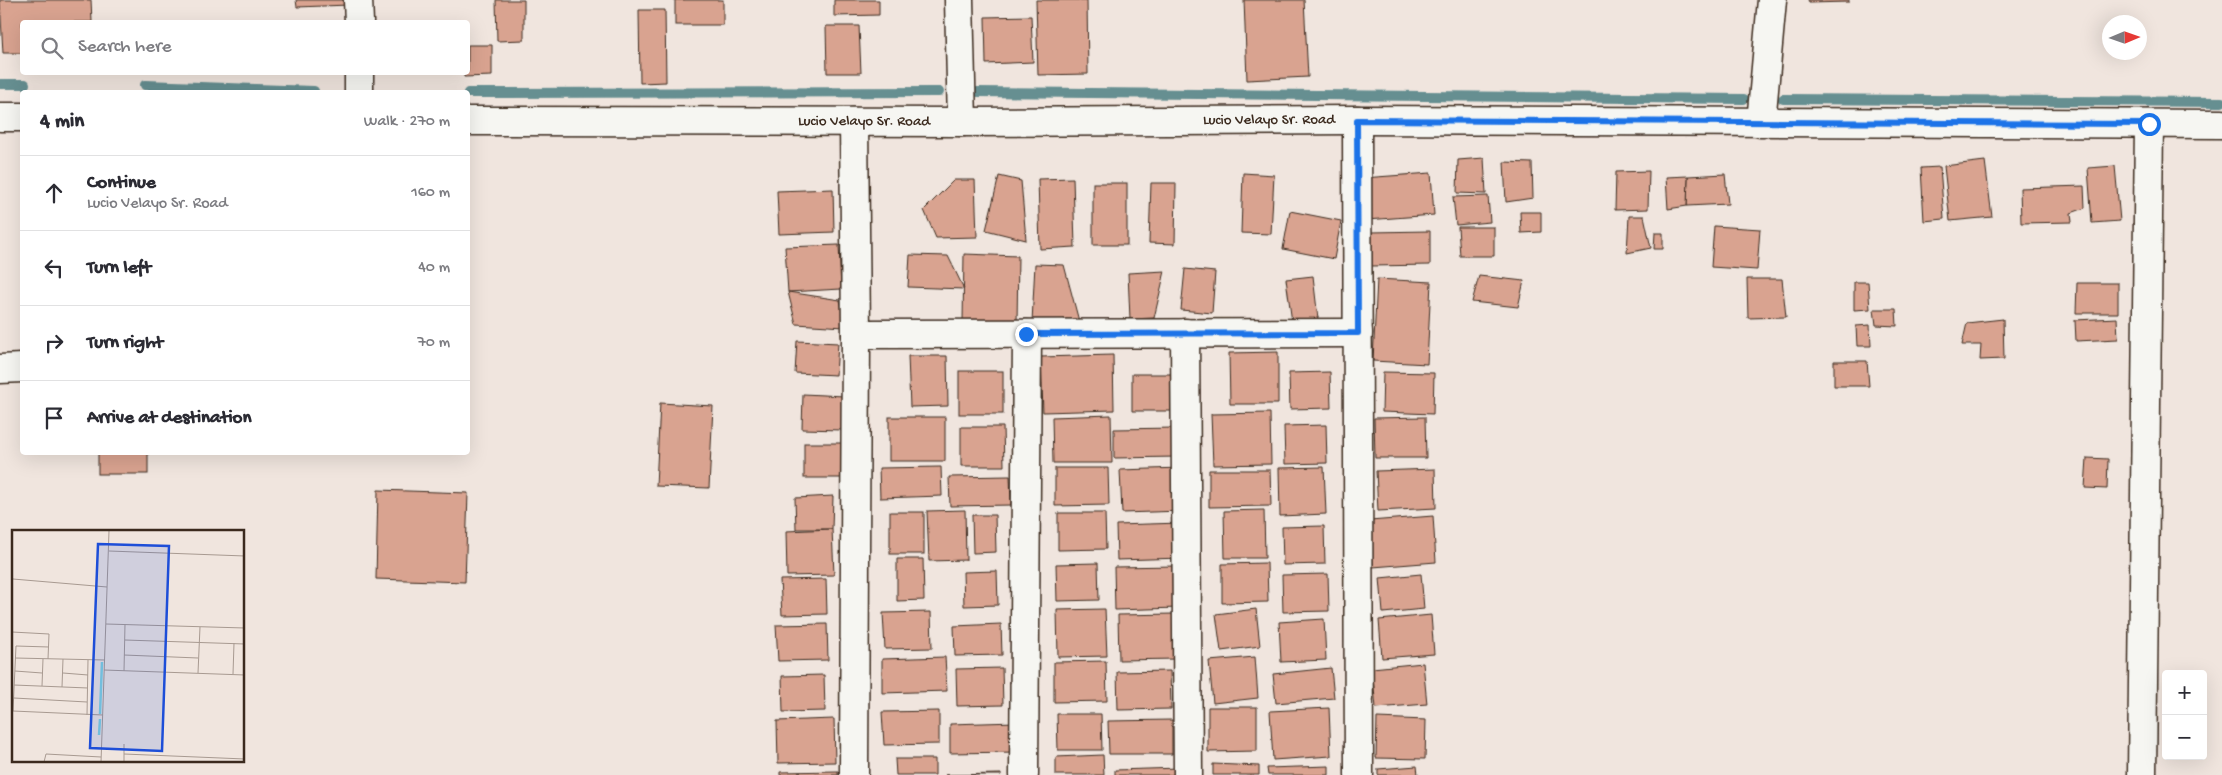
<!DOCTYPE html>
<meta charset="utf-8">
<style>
body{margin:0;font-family:"Gochi Hand",sans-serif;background:#f7f7f7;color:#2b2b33}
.controls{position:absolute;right:15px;bottom:15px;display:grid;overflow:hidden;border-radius:5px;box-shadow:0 5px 20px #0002}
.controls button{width:45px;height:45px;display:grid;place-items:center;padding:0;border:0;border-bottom:1px solid #e1e1e2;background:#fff;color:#2b2b33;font:25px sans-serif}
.compass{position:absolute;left:2102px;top:15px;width:45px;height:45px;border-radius:50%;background:#fff;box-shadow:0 5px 20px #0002;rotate:88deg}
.stop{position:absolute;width:15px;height:15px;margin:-11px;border:4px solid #1a73e8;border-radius:50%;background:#fff}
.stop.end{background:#1a73e8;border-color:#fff;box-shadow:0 1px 5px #0008}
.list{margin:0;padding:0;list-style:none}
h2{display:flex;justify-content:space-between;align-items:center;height:65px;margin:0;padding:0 20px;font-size:21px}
h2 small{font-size:16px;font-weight:400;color:#7c7c81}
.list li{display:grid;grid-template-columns:32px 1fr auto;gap:15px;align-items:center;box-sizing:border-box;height:75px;padding:0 20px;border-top:1px solid #e1e1e2}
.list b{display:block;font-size:19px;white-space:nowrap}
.list p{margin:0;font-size:16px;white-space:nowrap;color:#7c7c81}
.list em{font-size:16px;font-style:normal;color:#7c7c81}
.icon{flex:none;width:28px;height:28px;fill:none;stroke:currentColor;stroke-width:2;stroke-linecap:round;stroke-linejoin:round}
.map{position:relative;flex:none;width:2222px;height:775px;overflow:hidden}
.search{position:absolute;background:#fff;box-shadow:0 5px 20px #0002;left:20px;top:20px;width:450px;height:55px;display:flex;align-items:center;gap:12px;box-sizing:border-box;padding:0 18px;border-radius:5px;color:#7c7c81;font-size:19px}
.panel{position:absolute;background:#fff;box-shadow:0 5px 20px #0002;left:20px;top:90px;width:450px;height:365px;border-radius:5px}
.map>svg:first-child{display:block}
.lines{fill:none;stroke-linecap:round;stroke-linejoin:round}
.stream{stroke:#668f91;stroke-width:10}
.building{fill:#d9a390;stroke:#3b2a1e}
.street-casing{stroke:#3b2a1e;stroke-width:31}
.secondary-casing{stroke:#3b2a1e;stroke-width:31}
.street{stroke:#f6f6f2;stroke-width:28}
.secondary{stroke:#f6f6f2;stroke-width:28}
.route{stroke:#1a73e8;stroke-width:6}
.labels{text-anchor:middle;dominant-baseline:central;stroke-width:4;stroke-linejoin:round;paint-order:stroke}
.street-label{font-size:15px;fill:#3b2a1e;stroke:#f6f6f2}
.inset-river{fill:none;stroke:#82d2de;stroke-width:2.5}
.inset-road{fill:none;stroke:#a89a91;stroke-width:1}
.view{fill:#1d4ed8;fill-opacity:0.15;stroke:#1d4ed8;stroke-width:2.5}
.inset-edge{fill:none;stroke:#3b2a1e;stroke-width:2.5}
</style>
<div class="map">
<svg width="2222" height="775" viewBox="0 0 2222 775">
<rect width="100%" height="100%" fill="#f0e5de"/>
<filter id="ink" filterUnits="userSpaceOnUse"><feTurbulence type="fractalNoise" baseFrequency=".02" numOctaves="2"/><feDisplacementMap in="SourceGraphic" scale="10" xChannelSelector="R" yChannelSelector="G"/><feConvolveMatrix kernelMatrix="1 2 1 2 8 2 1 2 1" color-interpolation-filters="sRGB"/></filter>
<g filter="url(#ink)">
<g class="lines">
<g class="stream">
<path d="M0 84H25"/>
<path d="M145 85 314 91"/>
<path d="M978 92 1744 99"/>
<path d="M468 93 939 92"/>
<path d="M1783 99 2222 102"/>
</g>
</g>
<g class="building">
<path d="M0 0H91L92 22H22V53H3Z"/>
<path d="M296 0H349V5L297 7Z"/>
<path d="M496 0H524V40L497 41Z"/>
<rect x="675" y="0" width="48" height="25"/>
<path d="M834 0H879V15L834 16Z"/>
<path d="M1036 0H1087L1088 74 1038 75Z"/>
<path d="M1244 0H1304L1308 77 1247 80Z"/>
<path d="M1808 0H1849V2L1809 3Z"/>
<path d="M639 10H665L666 82 640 83Z"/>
<path d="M1031 16 1033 62 986 64 985 17Z"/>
<path d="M826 26H859L861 73H827Z"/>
<path d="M468 45H492V76L464 77V72H468Z"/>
<path d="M1484 158 1486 194 1457 193 1458 160Z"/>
<path d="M1985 161 1992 217 1950 221 1944 166Z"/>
<path d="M1504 162 1532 163 1533 198 1506 202Z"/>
<path d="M2115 166 2120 221 2092 223 2088 168Z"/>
<path d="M1940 167 1944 219 1924 221 1921 168Z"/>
<path d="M1649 171 1648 209 1615 210 1616 172Z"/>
<path d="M1243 173 1274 175 1271 234 1241 233Z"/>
<path d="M1431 173 1434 215 1366 220 1363 178Z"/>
<path d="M1725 174 1728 204 1687 206 1688 176Z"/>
<path d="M999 176 1021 181 1026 240 986 230Z"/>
<path d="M1688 176 1687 206 1668 209 1666 177Z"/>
<path d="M1073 178 1075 247 1040 249 1038 179Z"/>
<path d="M954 180H975L977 237 936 238 924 210Z"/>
<rect x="1093" y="183" width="34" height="62"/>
<path d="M1151 183H1176L1175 244 1149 243Z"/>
<path d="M2084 186 2085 208 2071 213 2072 222 2021 223 2020 188Z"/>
<path d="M833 189 834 232 779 234 777 191Z"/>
<path d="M1488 196 1490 222 1456 225 1453 197Z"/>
<path d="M1290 211 1341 221 1334 259 1283 249Z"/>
<path d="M1520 212H1541V232L1521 233Z"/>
<path d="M1629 216H1644L1651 248 1627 253Z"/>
<path d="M1714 226 1760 229 1757 270 1711 267Z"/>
<path d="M1458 227H1494V256H1460Z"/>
<path d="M1430 231V265L1371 266V232Z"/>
<path d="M1655 233H1663V249H1654Z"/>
<path d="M839 245 841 289 788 292 785 247Z"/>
<path d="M964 254 1018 256 1017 323 963 322Z"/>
<path d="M910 255 948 256 964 289 908 287Z"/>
<path d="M1035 264 1064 265 1080 325 1032 322Z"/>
<path d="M1185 269 1215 272 1212 313 1181 310Z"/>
<path d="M1165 271 1154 318 1130 319 1128 273Z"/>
<path d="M1313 276 1318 319 1292 322 1286 279Z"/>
<path d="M1479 276 1524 281 1518 307 1472 302Z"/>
<path d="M1377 279 1431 282 1427 364 1373 361Z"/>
<path d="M1747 279H1782L1786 317 1748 318Z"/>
<path d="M1854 282H1868L1870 309 1854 310Z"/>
<path d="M2077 283H2118V313H2076Z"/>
<path d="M788 292 840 300 845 327 796 324Z"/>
<path d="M1874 309H1896L1897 326 1876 325Z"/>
<path d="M2117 318 2118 339 2076 341 2075 320Z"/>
<path d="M2003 319 2004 359 1980 360 1981 345H1962L1967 323Z"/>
<path d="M1870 325 1871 346H1857L1856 326Z"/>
<path d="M797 341 838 343 836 375 795 373Z"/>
<path d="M1278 352V404H1230L1229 353Z"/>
<path d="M1113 355 1114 410 1043 412 1041 357Z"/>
<path d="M908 356H947L948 406 910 407Z"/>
<path d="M1834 361H1867L1869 386H1834Z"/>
<rect x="959" y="371" width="44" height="43"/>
<path d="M1330 372 1331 408 1290 409 1289 373Z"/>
<path d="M1383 372 1434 373 1433 414 1382 412Z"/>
<path d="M1132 374H1174L1175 411H1132Z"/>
<path d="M803 394 844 396 842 430 802 429Z"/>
<path d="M660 403 713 406 709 488 656 486Z"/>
<path d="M1270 413 1271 464 1213 465 1211 414Z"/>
<path d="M1111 415 1112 463H1053L1052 417Z"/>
<rect x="889" y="417" width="56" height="44"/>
<path d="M1425 417 1426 458H1375L1374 418Z"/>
<path d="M1326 425 1327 463 1285 464 1284 426Z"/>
<path d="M961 427H1003L1004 466H961Z"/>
<path d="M1175 428 1176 457 1114 458V429Z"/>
<rect x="804" y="443" width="38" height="35"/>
<rect x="98" y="452" width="50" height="22"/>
<path d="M2087 458 2108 459 2107 489 2085 488Z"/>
<path d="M941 467 942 496 880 498 879 468Z"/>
<path d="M1324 467 1326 514 1280 516 1279 468Z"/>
<path d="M1055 468H1108L1109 505 1055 506Z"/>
<path d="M1181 468 1182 511 1122 513 1120 470Z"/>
<path d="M1435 469 1436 508 1378 511 1376 471Z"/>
<path d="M1209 470H1270L1271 506 1209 507Z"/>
<path d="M1010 476 1011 505 950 506 949 477Z"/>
<path d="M378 490 468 493 465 582 376 579Z"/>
<path d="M833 496 832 529H796L795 498Z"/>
<path d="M965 510 966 560 929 561 927 511Z"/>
<path d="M1264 510 1265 558H1225L1224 511Z"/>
<rect x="890" y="512" width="34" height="42"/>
<path d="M1058 513H1105L1106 549 1058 550Z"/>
<path d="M972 515H995L996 552 973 553Z"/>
<path d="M1433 516 1436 562 1373 567 1370 521Z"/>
<path d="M1182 523V558L1117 560 1116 525Z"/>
<path d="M1324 526 1325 564 1283 565 1282 527Z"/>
<path d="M832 529 834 575 787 576 786 531Z"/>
<path d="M897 559H923L924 600 897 601Z"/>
<path d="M1098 563 1099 600 1057 601 1056 564Z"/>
<path d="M1267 563 1268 602 1222 603V564Z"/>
<path d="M1177 566 1178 608 1115 610 1114 567Z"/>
<path d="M997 571 998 605 964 606 963 572Z"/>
<path d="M1328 574 1329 611 1283 612 1282 575Z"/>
<path d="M1421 574 1424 609 1383 613 1380 578Z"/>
<path d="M826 579 827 614 782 615 780 580Z"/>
<path d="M1105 609 1107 656 1058 657 1057 610Z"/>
<path d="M1256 609 1260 646 1221 651 1216 614Z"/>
<path d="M931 612 932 648 885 649 883 613Z"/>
<path d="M1175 614 1176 659 1119 660 1118 615Z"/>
<path d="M1431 615 1434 654 1382 658 1379 620Z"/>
<path d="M1324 619 1326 660 1281 662 1279 622Z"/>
<path d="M827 624 828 660 778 661 776 625Z"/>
<path d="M1001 624 1002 655 955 656 954 626Z"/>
<path d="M945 657 947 691 882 693V659Z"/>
<path d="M1255 657 1258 698 1213 703 1209 661Z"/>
<path d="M1106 661 1107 701 1054 702V662Z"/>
<path d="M1423 663 1427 704 1376 708 1372 668Z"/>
<path d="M1002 668 1003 705 957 706 956 669Z"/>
<path d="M1331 668 1334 698 1276 703 1273 674Z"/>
<path d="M1170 671 1171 709 1118 710 1117 672Z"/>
<path d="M824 675 825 711 783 712 782 676Z"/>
<path d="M1208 707H1257V751L1208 752Z"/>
<path d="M1329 708 1331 756 1273 760 1270 711Z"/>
<path d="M939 711V744L884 745 882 712Z"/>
<path d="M1057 714H1101L1102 750H1058Z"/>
<path d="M1377 718 1426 720 1425 759 1376 758Z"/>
<path d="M834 719 835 762 778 763 777 721Z"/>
<path d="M1172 720V754H1109L1108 721Z"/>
<path d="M1016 722V752L950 753V724Z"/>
<path d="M1103 755 1104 775H1056V757Z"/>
<path d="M895 759H935V775H896Z"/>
<path d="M1213 764 1259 766V775H1213Z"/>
<path d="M1329 766V775H1268L1267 768Z"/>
<path d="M1417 766 1418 775H1378V769Z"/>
<path d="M1181 768V775H1115V770Z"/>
<path d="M838 771V775H780V772Z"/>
<path d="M1001 774V775H945Z"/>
</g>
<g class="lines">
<g class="street-casing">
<g id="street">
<path d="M358 0 359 22"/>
<path d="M959 0 962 122"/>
<path d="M359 72V92"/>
<path d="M1357 120 1359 775"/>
<path d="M854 122 856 334 854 775"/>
<path d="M1761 123 1772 0"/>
<path d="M1185 333 1188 775"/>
<path d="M856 334 1358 333"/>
<path d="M0 369 22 368"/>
<path d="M1024 775 1027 334"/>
<path d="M2142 775 2149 124"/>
</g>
</g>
<g class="secondary-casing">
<g id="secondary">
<path d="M0 117H22"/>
<path id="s1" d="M468 121 962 122 1357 120 2222 124"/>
</g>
</g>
<use href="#street" class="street"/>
<use href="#secondary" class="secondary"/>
</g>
</g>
<g class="lines" filter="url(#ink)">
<path class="route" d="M1026 334 1358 333 1357 120 2149 124"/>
</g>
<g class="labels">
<g class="street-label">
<text stroke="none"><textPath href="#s1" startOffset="801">Lucio Velayo Sr. Road</textPath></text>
<text stroke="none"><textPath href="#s1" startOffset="396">Lucio Velayo Sr. Road</textPath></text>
</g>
</g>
<g transform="translate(12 530)">
<rect width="232" height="232" fill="#f0e5de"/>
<path class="inset-river" d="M88 184 90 132M87 205 88 189"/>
<path class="inset-road" d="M97 21 233 26M1 49 95 57M94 94 233 98M0 102 37 104 36 129M113 110 233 114M112 125 186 128M3 128 93 130M92 140 233 145M3 141 30 143M112 141 113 94M51 143 76 145M186 143 188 97M221 144 222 113M2 155 76 158M30 156 31 129M50 157 51 129M2 168 75 172M1 181 4 116 37 117M1 181 91 185M75 185 76 130M112 224 233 229M32 232 34 224 89 227M89 232 97 1M112 232V214"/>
<path class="view" d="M86 14 157 16 150 221 78 218Z"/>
<rect width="232" height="232" class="inset-edge"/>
</g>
</svg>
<div class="controls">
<button>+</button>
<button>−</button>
</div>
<svg class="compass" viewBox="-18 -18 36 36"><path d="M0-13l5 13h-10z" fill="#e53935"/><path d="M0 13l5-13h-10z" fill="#7c7c81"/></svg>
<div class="stop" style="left:2149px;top:124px"></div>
<div class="stop end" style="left:1026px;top:334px"></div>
<div class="search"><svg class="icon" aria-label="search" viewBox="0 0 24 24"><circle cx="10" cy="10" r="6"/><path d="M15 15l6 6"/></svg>Search here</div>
<section class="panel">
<h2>4 min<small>Walk · 270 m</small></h2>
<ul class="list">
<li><svg class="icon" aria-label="ahead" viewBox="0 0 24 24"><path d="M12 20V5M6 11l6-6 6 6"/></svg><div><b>Continue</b><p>Lucio Velayo Sr. Road</p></div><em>160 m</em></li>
<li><svg class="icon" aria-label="left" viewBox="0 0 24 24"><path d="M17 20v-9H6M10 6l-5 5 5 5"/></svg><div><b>Turn left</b></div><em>40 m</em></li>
<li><svg class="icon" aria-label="right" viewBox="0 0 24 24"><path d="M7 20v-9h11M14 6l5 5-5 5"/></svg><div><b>Turn right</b></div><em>70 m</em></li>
<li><svg class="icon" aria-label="arrive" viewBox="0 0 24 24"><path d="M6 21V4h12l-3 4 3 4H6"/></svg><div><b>Arrive at destination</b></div></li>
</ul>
</section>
</div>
